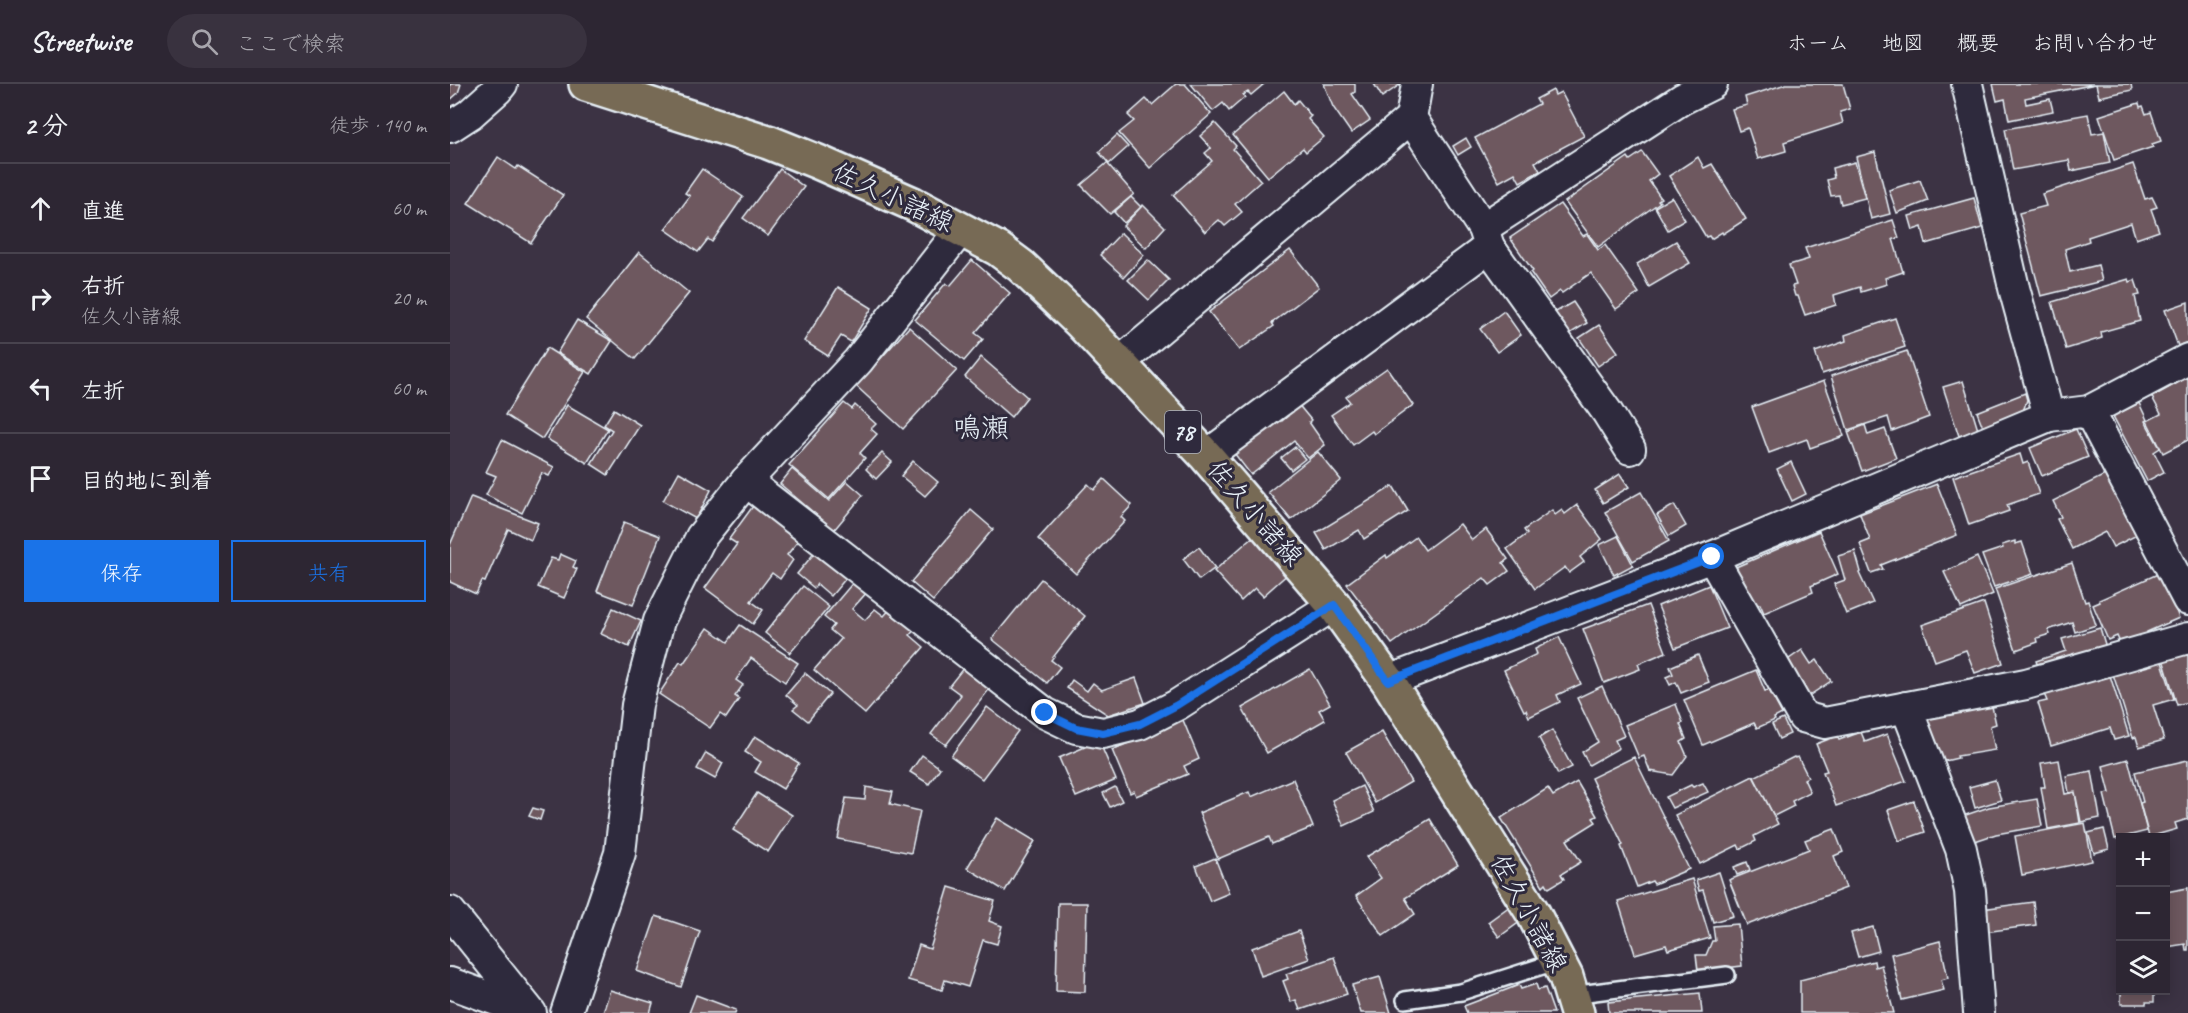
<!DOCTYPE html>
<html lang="ja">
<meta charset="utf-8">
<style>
body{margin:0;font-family:Caveat,"Klee One",sans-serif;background:#39323f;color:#f1f3f6}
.controls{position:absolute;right:18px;bottom:18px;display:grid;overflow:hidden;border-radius:0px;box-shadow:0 3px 15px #0003}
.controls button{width:54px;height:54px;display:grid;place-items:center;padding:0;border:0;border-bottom:2px solid #48434e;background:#2d2633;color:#f1f3f6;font:30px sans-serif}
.stop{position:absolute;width:18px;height:18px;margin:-14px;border:4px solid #1a73e8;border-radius:50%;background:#fff}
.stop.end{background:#1a73e8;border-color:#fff;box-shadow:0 2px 6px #0008}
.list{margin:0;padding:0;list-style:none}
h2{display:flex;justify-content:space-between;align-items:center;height:78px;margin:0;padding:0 24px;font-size:26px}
h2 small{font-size:20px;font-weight:400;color:#a7a5ac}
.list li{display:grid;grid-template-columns:39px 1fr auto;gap:18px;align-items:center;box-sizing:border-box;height:90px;padding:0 24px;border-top:2px solid #48434e}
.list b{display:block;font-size:22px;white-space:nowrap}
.list p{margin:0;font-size:20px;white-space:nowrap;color:#a7a5ac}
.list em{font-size:20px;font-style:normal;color:#a7a5ac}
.actions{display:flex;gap:12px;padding:18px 24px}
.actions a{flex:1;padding:14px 0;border:2px solid #1a73e8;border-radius:0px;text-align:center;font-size:21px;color:#1a73e8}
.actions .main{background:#1a73e8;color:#fff}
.icon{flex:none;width:33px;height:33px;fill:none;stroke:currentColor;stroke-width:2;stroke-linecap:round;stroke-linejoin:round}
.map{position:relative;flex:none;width:1738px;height:929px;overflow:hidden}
header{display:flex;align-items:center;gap:36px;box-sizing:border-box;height:84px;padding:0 30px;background:#2d2633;border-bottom:2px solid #48434e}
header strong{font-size:28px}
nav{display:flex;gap:33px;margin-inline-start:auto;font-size:21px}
.search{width:420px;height:54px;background:#39323f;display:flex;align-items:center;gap:15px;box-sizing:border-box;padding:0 21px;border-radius:33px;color:#a7a5ac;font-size:22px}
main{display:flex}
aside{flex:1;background:#2d2633}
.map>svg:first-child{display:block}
.building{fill:#6e585e;stroke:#e8f1f8;stroke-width:1.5}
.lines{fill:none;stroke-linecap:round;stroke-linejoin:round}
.lane-casing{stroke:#e8f1f8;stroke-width:20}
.street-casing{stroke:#e8f1f8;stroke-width:34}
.primary-casing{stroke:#e8f1f8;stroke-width:38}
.lane{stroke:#2f2a3d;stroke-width:15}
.street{stroke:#2f2a3d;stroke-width:30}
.primary{stroke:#776a54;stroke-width:33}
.route{stroke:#1a73e8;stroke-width:8}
.labels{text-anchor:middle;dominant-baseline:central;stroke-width:6;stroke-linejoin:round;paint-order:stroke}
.shield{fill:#2f2a3d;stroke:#b0b5c0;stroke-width:1.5}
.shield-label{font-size:24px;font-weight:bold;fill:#e8f1f8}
.street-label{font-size:26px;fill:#e8f1f8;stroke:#2f2a3d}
.quarter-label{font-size:28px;fill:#e8f1f8;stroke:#2f2a3d}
</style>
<header>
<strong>Streetwise</strong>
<div class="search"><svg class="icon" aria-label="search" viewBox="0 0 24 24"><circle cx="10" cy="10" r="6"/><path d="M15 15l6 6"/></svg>ここで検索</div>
<nav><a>ホーム</a><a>地図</a><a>概要</a><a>お問い合わせ</a></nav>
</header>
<main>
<aside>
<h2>2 分<small>徒歩 · 140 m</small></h2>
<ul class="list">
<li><svg class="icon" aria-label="ahead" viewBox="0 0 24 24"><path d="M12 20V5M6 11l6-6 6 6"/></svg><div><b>直進</b></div><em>60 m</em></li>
<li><svg class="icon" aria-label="right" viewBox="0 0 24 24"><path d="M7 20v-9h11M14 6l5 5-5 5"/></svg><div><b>右折</b><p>佐久小諸線</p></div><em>20 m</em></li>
<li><svg class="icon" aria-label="left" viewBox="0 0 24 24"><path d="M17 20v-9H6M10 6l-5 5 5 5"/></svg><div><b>左折</b></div><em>60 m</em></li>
<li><svg class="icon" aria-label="arrive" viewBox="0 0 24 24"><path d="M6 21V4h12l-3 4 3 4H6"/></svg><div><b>目的地に到着</b></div></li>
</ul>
<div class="actions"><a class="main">保存</a><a>共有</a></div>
</aside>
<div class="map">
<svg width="1738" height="929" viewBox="0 0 1738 929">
<rect width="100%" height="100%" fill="#3c3344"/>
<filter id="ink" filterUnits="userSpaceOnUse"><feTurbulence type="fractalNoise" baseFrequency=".0167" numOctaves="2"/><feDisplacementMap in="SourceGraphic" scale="12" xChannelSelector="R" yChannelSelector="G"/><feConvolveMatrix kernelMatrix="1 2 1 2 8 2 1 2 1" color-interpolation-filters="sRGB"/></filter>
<g filter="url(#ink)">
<g class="building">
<path d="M0 0H11L8 9 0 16Z"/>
<path d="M726 0H735L761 30 700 84 669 49 684 37 678 31 696 15 702 21Z"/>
<path d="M741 0H814L801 11 798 8 793 11 795 13 779 27 773 19 763 27Z"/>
<path d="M874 0H905V8L902 10 920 36 901 49 883 23Z"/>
<path d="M924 0H951L932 13Z"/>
<path d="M1336 0H1393L1400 25 1390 28 1393 39 1334 58 1336 67 1308 75 1298 44 1289 47 1282 25 1297 21 1295 13Z"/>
<path d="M1543 0H1681L1682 6 1649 13 1646 0 1575 14 1576 20 1600 15 1603 27 1559 36 1555 15 1547 17Z"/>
<path d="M1103 6 1105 11 1111 8 1134 52 1085 78 1090 87 1070 98 1065 89 1049 98 1025 54 1089 20 1086 15Z"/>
<path d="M834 7 844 20 848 16 861 32 858 35 874 53 856 68 853 64 818 93 783 51Z"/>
<path d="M1689 19 1690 23 1693 22 1696 30 1701 28 1711 57 1702 60 1703 63 1664 76 1649 32Z"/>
<path d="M1638 30 1642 50 1654 48 1660 79 1621 87 1619 76 1563 86 1555 45Z"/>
<path d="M765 39 786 62 783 65 811 97 785 120 792 128 775 142 769 136 755 148 723 111 762 77 755 69 761 64 750 52Z"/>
<path d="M667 51 678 63 659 80 649 68Z"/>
<path d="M1016 54 1021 63 1008 71 1003 62Z"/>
<path d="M1192 68 1208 90 1199 97 1211 114 1208 116 1210 118 1148 163 1115 118 1178 73 1180 76Z"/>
<path d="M1425 68 1440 130 1421 135 1406 73Z"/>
<path d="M48 73 66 85 68 82 113 111 81 159 18 119Z"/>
<path d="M1248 73 1254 84 1262 80 1296 135 1273 150 1272 148 1261 155 1259 152 1256 153 1219 92Z"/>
<path d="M1405 78 1415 114 1391 120 1389 111 1381 112 1377 96 1384 94 1382 84Z"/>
<path d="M657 79 684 110 660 130 631 101Z"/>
<path d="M1683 80 1695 115 1702 113 1707 123 1701 125 1709 147 1686 155 1681 139 1638 153 1639 157 1615 165 1620 188 1648 181 1652 197 1591 212 1569 129 1596 122 1592 110Z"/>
<path d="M252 85 293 113 262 158 258 155 248 168 215 145 240 112 235 109Z"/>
<path d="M330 85 354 103 318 152 293 134Z"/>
<path d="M1470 96 1478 117 1447 129 1439 106Z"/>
<path d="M681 113 691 123 674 139 664 128Z"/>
<path d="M1222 113 1235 136 1218 146 1205 123Z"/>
<path d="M1524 114 1532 144 1476 160 1472 143 1463 146 1459 132Z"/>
<path d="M1110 120 1133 152 1137 150 1148 166 1155 161 1189 209 1166 225 1141 189 1112 209 1110 207 1099 215 1081 189 1083 187 1060 154Z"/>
<path d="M693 121 715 143 696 164 673 142Z"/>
<path d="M1443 136 1449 154 1443 155 1453 188 1435 194 1437 200 1411 208 1410 203 1384 211 1386 221 1355 231 1348 212H1345L1342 202 1346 201 1339 181 1359 175 1355 164Z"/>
<path d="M671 149 694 171 674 193 650 171Z"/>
<path d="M1226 157 1240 179 1199 203 1187 180Z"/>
<path d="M840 166 869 203 822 239 824 242 789 266 759 228Z"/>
<path d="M189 168 239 209 185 275 136 235Z"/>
<path d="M522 176 560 209 525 249 533 255 514 277 465 236 496 199 500 202Z"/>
<path d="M698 176 719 196 699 216 678 196Z"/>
<path d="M1679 195 1680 198 1685 196 1690 211 1685 212 1690 237 1651 248 1652 254 1616 265 1602 218Z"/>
<path d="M388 203 422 224 401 258 391 252 378 272 354 257Z"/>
<path d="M1123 218 1137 239 1118 251 1104 229Z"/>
<path d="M1738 218V258L1728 262 1715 226Z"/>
<path d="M1054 227 1071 251 1047 268 1030 245Z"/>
<path d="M1445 234 1455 263 1372 290 1365 268 1396 257 1395 251Z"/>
<path d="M127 236 162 257 141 290 107 269Z"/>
<path d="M1149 241 1168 268 1148 282 1129 254Z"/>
<path d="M459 243 507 286 453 345 406 302Z"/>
<path d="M97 264 135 288 92 355 55 331Z"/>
<path d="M1457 267 1479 333 1442 347 1438 333 1398 346 1381 292Z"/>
<path d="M531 273 577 313 561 333 515 293Z"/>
<path d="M937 284 963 321 924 350 922 347 903 361 881 331 900 318 896 313Z"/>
<path d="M1738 293V356L1713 369 1697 337 1711 330 1702 313Z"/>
<path d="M1374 297 1394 352 1360 364 1357 355 1319 369 1302 323Z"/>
<path d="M1513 297 1528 346 1509 352 1493 303Z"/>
<path d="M1575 309 1577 316 1573 327 1533 343 1527 328Z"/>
<path d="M394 319 402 325 405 321 426 340 421 345 427 350 410 369 415 374 379 415 339 381Z"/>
<path d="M847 319 861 336 859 338 875 361 858 374 844 357 801 391 784 369 830 334 832 337 838 332 835 328Z"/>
<path d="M1689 319 1697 336 1695 337 1710 364 1704 368 1714 388 1697 397 1663 332Z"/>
<path d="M117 321 158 345 137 379 97 355Z"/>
<path d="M164 325 190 341 158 391 141 380 162 346 154 341Z"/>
<path d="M1415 341 1418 351 1435 345 1446 374 1412 387 1398 348Z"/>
<path d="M1626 345 1638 373 1592 392 1580 364Z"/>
<path d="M52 356 104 383 99 392 92 389 72 429 36 411 46 392 36 388Z"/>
<path d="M845 363 855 375 841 386 831 374Z"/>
<path d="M868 368 891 396 841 436 818 408Z"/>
<path d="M432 369 442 378 426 395 416 385Z"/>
<path d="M1570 370 1573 380 1578 378 1589 410 1557 421 1559 427 1519 441 1503 393Z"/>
<path d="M463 377 488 398 475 412 451 392Z"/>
<path d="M1341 378 1356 410 1342 417 1327 385Z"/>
<path d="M342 385 379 417 397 397 413 411 384 446 330 400Z"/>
<path d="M229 388 261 406 246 435 213 417Z"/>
<path d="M1170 390 1179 403 1153 419 1145 406Z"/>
<path d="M1655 391 1687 451 1663 463 1655 448 1622 465 1607 435 1611 433 1603 417Z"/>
<path d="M654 395 682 421 671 433 675 437 626 490 588 455 638 400 644 406Z"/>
<path d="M1487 400 1507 451 1431 481 1433 485 1421 489 1410 460 1420 456 1410 430Z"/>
<path d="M943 402 958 427 914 455 909 446 876 466 866 449Z"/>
<path d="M1191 408 1219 457 1183 477 1155 428Z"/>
<path d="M21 413 88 439 81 456 58 445 35 498 32 497 26 510 0 498V461Z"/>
<path d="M306 418 349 456 337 471 343 476 330 495 322 489 301 517 313 526 303 540 255 504 287 460 279 455Z"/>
<path d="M1127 421 1152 455 1130 473 1134 478 1119 489 1115 483 1085 505 1057 465 1077 450 1074 446 1102 426 1105 431 1112 426 1115 430Z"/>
<path d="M1224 421 1236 442 1219 452 1207 431Z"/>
<path d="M521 426 543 445 483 517 461 498Z"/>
<path d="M174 438 210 452 183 521 147 507Z"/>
<path d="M1010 440 1022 456 1036 445 1058 475 1053 479 1059 487 1040 501 1034 494 942 560 897 500 936 471 937 474 966 453 975 466Z"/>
<path d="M1369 447 1388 490 1361 502 1363 508 1314 529 1310 520 1297 526 1279 486Z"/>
<path d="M806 450 840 488 813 512 805 504 791 517 764 487Z"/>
<path d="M1168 452 1183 481 1164 491 1149 461Z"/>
<path d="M1565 457V460L1572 458 1583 490 1544 503 1532 471 1553 464 1552 461Z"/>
<path d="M371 461 402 487 381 512 367 500 364 504 347 490Z"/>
<path d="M749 463 765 484 749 496 733 475Z"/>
<path d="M1405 467 1411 488 1409 489 1423 519 1396 530 1384 500 1395 496 1388 472Z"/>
<path d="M110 470 126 477 123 483 127 485 114 514 88 503 101 474 108 476Z"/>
<path d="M1527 473 1543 510 1511 524 1494 488Z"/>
<path d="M1622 479 1635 518 1638 517 1646 541 1625 548 1622 538 1598 546 1600 550 1587 554 1588 558 1566 566 1545 505Z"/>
<path d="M1710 489 1729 534 1697 548 1698 551 1671 561 1667 552 1658 556 1643 521 1650 518 1649 516Z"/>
<path d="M406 495 419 506 402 525 415 536 425 525 434 532 442 523 466 544 460 551 474 563 415 630 364 586 391 555 380 546 384 541 374 533Z"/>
<path d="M591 495 635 532 601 576 610 583 597 599 542 555Z"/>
<path d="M1259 501 1277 544 1225 564 1208 522Z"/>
<path d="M353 502 379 523 340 569 315 549Z"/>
<path d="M1534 519 1553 579 1525 589 1516 566 1485 577 1472 541Z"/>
<path d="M1198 521 1216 568 1188 580 1190 585 1154 599 1133 545Z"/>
<path d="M163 524 191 537 179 563 151 550Z"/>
<path d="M290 541 348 579 335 598 301 574 286 596 293 601 285 612 289 615 276 634 270 630 260 644 209 610 230 578 233 580 258 544 278 558Z"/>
<path d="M1650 544 1658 570 1591 590 1586 577 1616 567 1612 555Z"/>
<path d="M1109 553 1131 600 1107 611 1110 618 1079 633 1076 626 1074 627 1054 586 1087 570 1085 565Z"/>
<path d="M1352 566 1361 580 1367 576 1381 597 1354 615 1329 582Z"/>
<path d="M1738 567V618L1727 621 1713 575Z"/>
<path d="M1248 571 1259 598 1231 609 1226 598 1220 601 1216 593 1223 590 1220 583Z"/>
<path d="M1711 575 1724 615 1703 621 1714 656 1689 663 1686 653 1683 654 1663 590Z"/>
<path d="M518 578 545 598 496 661 481 650 511 611 499 602Z"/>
<path d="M860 585 880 620 869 626 875 636 817 669 792 624Z"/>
<path d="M1658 585 1679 652 1664 656 1660 644 1601 662 1588 619 1597 617 1592 605Z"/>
<path d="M1306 586 1315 607 1319 606 1332 630 1324 634 1325 636 1307 644 1304 639 1253 661 1234 616Z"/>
<path d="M355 589 380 610 358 637 343 625 348 621 336 611Z"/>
<path d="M686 594 695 619 658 631 617 604 622 596 637 607 643 599 652 606Z"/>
<path d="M1152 602 1174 652 1165 656 1169 664 1139 681 1132 668 1148 658 1127 614Z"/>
<path d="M1541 618 1546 640 1540 642 1545 666 1507 672 1508 674 1486 679 1474 630Z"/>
<path d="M1226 620 1233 639 1230 640 1236 655 1231 658 1237 672 1223 691 1200 687 1194 672 1189 674 1175 641Z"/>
<path d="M537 623 568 647 532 695 501 672Z"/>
<path d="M1333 635 1340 650 1329 655 1322 640Z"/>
<path d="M733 636 749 675 734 682 738 690 686 712 684 707 680 709 662 666Z"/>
<path d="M1102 646 1122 683 1108 690 1089 654Z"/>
<path d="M932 648 961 698 925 719 896 668Z"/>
<path d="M1411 648 1415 658 1437 650 1456 697 1386 722 1373 688 1377 687 1366 660 1387 652 1389 656Z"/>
<path d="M305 652 349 679 333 705 305 688 311 678 295 668Z"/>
<path d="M649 657 666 696 626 713 609 674Z"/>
<path d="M256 669 273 679 265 695 247 685Z"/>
<path d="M472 671 490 684 479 700 460 688Z"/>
<path d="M1184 673 1239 785 1204 800 1202 797 1187 803 1171 762 1173 761 1141 694Z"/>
<path d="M1344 673 1345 674 1348 673 1358 693 1354 695 1360 708 1342 717 1344 722 1324 732 1304 693Z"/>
<path d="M1678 675 1697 747 1665 755 1654 710 1660 709 1653 682Z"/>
<path d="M1609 676 1615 710 1625 708 1630 739 1598 745 1591 703H1595L1591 679Z"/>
<path d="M1738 676V735L1725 739 1727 745 1699 753 1690 719 1693 718 1685 688Z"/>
<path d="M1642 687 1650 734 1631 738 1625 708 1619 709 1616 692Z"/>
<path d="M1303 692 1328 740 1304 752 1306 757 1290 765 1288 761 1250 780 1225 731Z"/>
<path d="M843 695 863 743 822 760 819 753 768 775 749 729 799 708 801 713Z"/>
<path d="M1545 696 1551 716 1525 724 1519 703Z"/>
<path d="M1127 698 1147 732 1143 734 1146 738 1117 756 1131 778 1111 790 1114 795 1099 804 1096 799 1093 802 1051 734 1098 704 1103 712Z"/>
<path d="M1253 699 1258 708 1222 724 1216 713 1241 701 1243 703Z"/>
<path d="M912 702 924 728 894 742 882 716Z"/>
<path d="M416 703 443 708 440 720 470 727 461 769 388 755 396 714 415 716Z"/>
<path d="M665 703 672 717 660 723 653 709Z"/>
<path d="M307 709 342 731 318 768 283 746Z"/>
<path d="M1587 715 1592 742 1546 750 1519 759 1510 733 1539 723Z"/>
<path d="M1464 717 1475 748 1449 757 1438 726Z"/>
<path d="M83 724 93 727 90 736 79 732Z"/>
<path d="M547 734 585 757 555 807 517 784Z"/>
<path d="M980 735 1008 781 955 814 965 830 933 852 906 812 931 794 916 773Z"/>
<path d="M1635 739 1642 777 1572 791 1565 752Z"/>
<path d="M1384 745 1393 768 1384 772 1396 804 1297 841 1279 796 1359 765 1355 756Z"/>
<path d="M1654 745 1659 765 1644 769 1638 749Z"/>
<path d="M765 774 779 809 760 817 746 782Z"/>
<path d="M1297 778 1300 786 1287 791 1284 783Z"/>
<path d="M1269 788 1283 832 1263 838 1253 806 1249 807 1246 796Z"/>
<path d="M1242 795 1260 854 1218 866 1216 861 1185 870 1168 817Z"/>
<path d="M499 803 545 817 539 837 552 842 547 860 533 856 518 903 495 896 492 906 458 896 469 861 480 865Z"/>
<path d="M1738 804V866H1736L1735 860 1716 863V808Z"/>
<path d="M1583 818 1586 841 1535 848 1532 825Z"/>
<path d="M608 819H637L635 908 606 907Z"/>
<path d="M1060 822 1071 837 1049 853 1038 838Z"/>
<path d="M206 832 250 847 231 903 187 887Z"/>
<path d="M1288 840 1292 882 1248 887 1246 871H1256L1262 857H1265L1263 842Z"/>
<path d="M1423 843 1429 867 1408 873 1401 849Z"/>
<path d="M849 847 859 875 811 892 802 864Z"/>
<path d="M1490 857 1498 894 1491 896 1494 906 1452 916 1441 870Z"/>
<path d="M884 873 897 910 850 926 846 916 841 918 833 897 838 895 836 890Z"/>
<path d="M1424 877 1425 883 1431 881 1444 929H1350V896Z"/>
<path d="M930 893 941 929H911L902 901Z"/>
<path d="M1086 900 1088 906 1095 904 1104 929H1017L1014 922 1069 901 1071 905Z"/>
<path d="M160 906 203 919 200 929H153Z"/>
<path d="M1671 906H1704V918H1696V920H1671Z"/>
<path d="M1250 909 1252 929H1159L1158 918Z"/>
<path d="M246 911 286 926 285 929H239Z"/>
</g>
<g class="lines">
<g class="lane-casing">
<g id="lane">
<path d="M1121 911 1277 891"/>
<path d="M955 916 1011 908 1108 877"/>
</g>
</g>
<g class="street-casing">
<g id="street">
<path d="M1517 0 1564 204 1599 332"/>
<path d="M961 34 967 0"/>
<path d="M0 43 20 30 48 5 52 0"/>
<path d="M1033 144 1232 15 1262 0"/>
<path d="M1039 163 1157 328 1180 365"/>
<path d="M669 279 961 34 1033 144 1039 163 756 372"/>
<path d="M1639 327 1738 516"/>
<path d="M296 397 595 629 626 644 653 649 690 640 727 621 884 521"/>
<path d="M1262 473 1353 633 1375 639 1576 600 1738 554"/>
<path d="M938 597 1262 473 1599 332 1639 327 1738 275"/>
<path d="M1456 623 1511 765 1520 807 1529 929"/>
<path d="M0 828 81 929"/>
<path d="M0 899 79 928"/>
<path d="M116 929 170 769 187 621 209 537 251 453 296 397 408 277 511 145"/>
</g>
</g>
<g class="primary-casing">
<path id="primary" d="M136 0 318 58 368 78 463 120 548 165 571 182 630 238 756 372 884 521 938 597 1083 829 1116 893 1127 929"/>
</g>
<use href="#lane" class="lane"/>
<use href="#street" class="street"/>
<use href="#primary" class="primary"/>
</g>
</g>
<g class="lines" filter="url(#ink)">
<path class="route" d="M595 629 626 644 653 649 690 640 727 621 884 521 938 597 1262 473"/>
</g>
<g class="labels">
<rect class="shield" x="715" y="327" width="36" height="42" rx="4.5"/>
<g class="shield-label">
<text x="733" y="348">78</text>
</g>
<g class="street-label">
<text transform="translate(443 113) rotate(25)">佐久小諸線</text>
<text transform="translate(805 429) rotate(49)">佐久小諸線</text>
<text transform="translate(1079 829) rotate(61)">佐久小諸線</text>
</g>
<g class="quarter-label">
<text x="531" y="343">鳴瀬</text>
</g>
</g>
</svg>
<div class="controls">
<button>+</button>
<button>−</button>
<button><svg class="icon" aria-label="layers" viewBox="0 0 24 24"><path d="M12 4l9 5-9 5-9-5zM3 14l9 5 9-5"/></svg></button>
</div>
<div class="stop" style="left:1262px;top:473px"></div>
<div class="stop end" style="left:595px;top:629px"></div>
</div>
</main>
